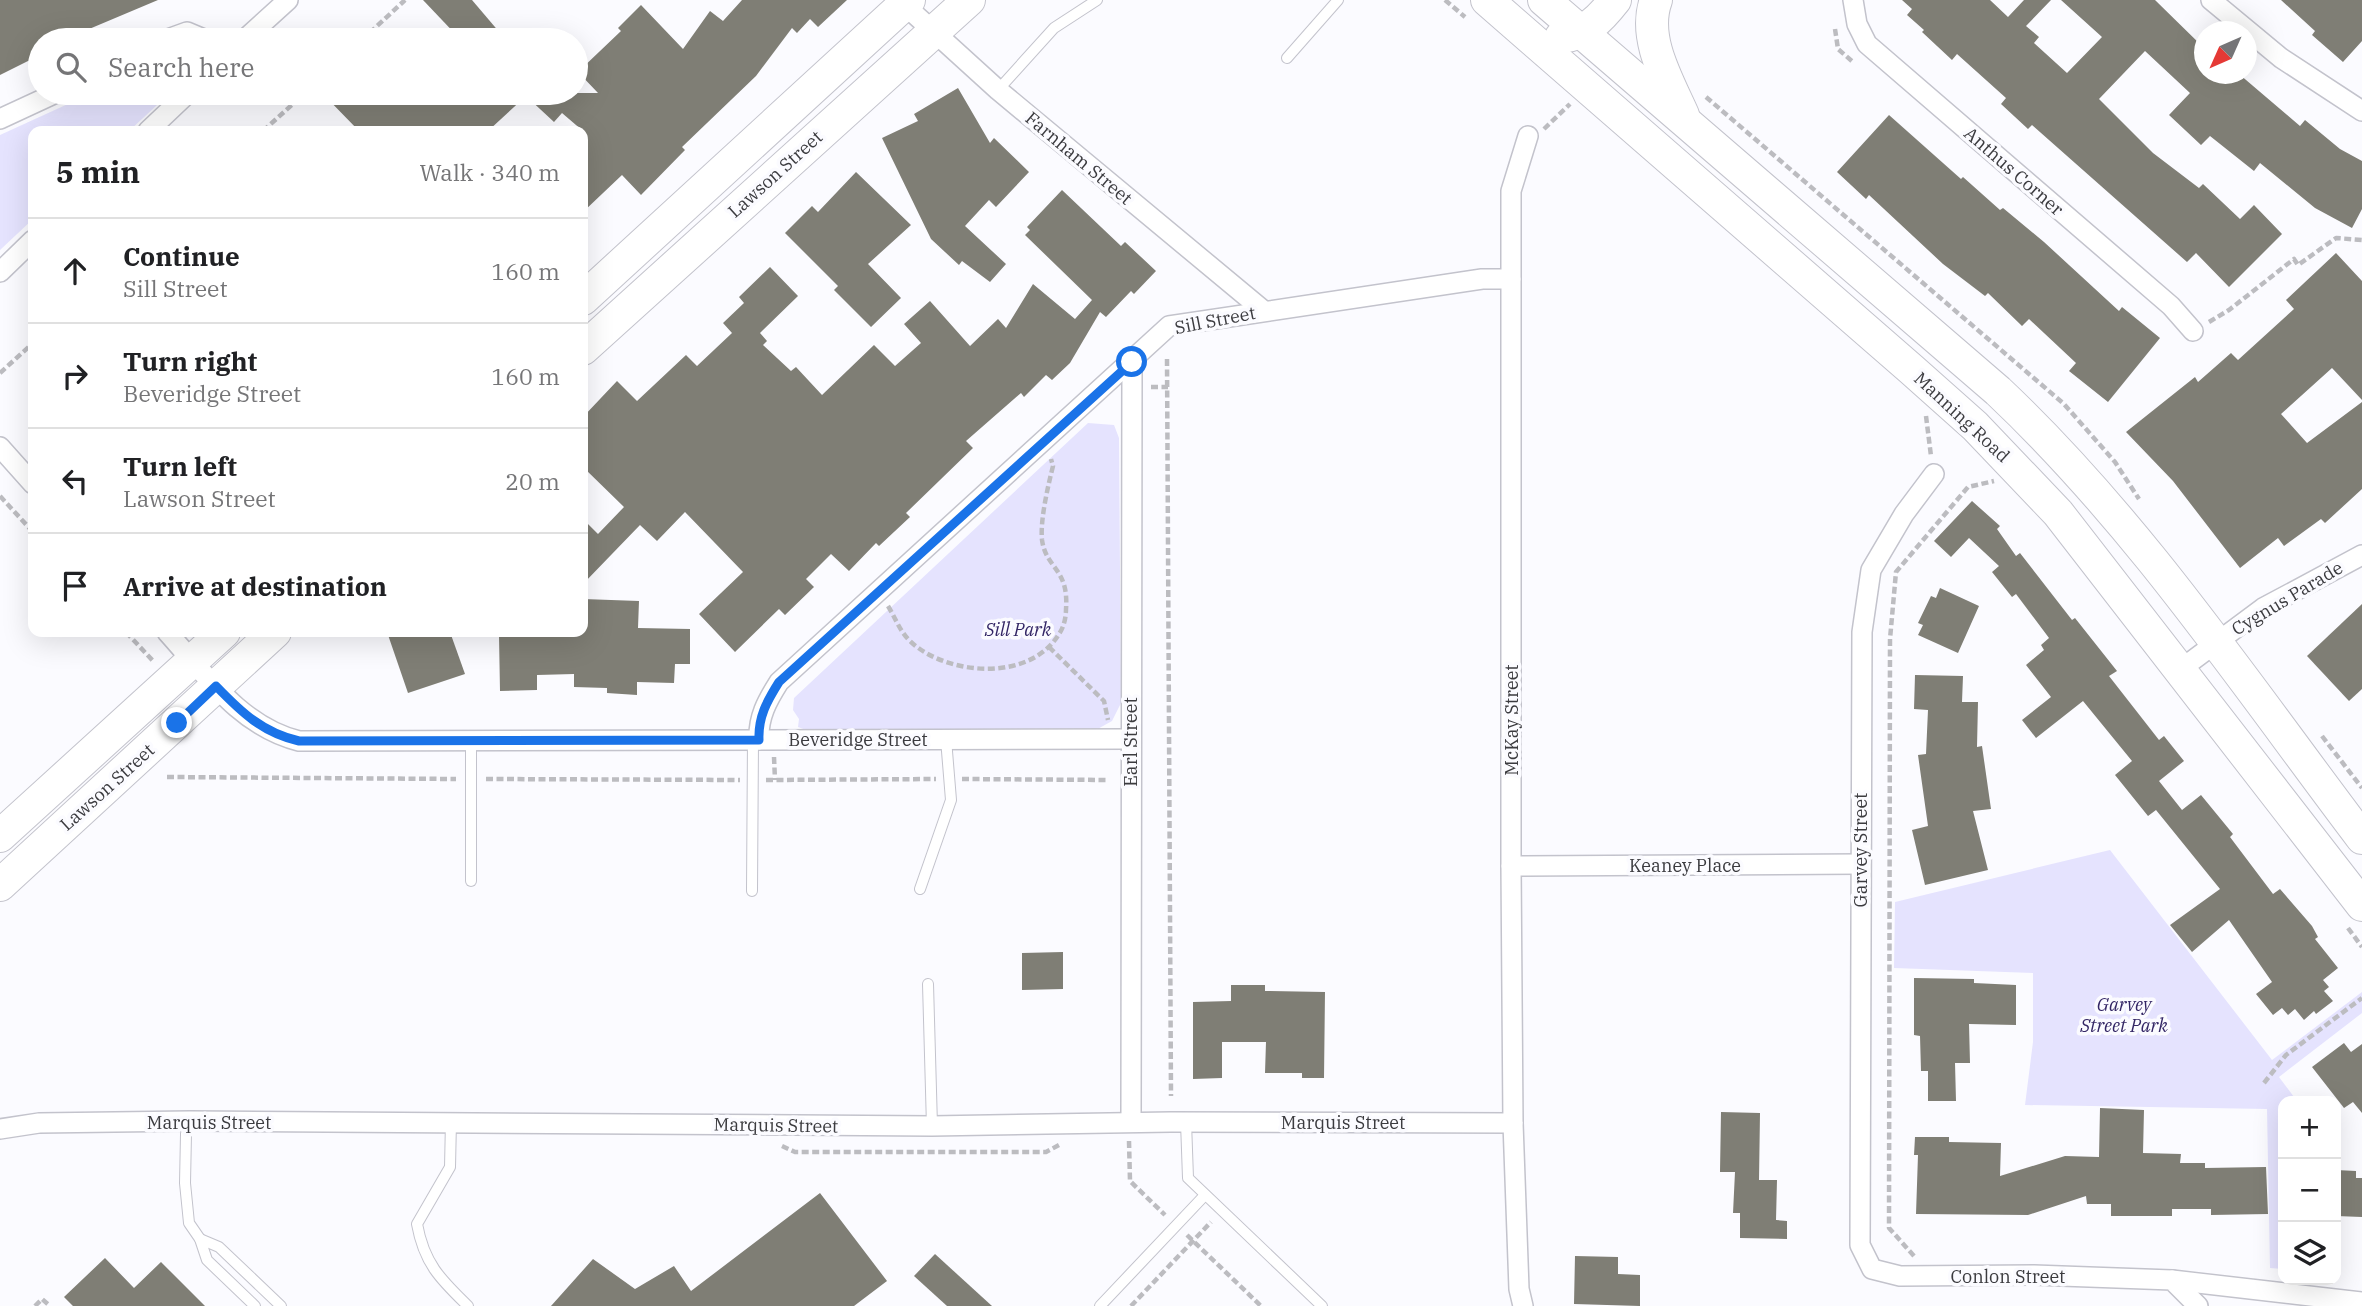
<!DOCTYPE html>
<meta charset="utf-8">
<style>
body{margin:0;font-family:"IBM Plex Serif",serif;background:#f6f6f6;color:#202124}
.controls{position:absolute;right:21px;bottom:21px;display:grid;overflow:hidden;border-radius:14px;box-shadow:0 7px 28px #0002}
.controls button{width:63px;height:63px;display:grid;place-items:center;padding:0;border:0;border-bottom:2px solid #e0e0e0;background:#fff;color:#202124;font:35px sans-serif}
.compass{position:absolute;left:2194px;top:21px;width:63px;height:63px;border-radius:50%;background:#fff;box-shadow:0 7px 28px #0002;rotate:225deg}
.stop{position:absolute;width:21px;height:21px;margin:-16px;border:5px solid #1a73e8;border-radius:50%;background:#fff}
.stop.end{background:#1a73e8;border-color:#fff;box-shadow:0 2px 7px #0008}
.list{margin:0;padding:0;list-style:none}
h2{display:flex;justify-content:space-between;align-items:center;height:91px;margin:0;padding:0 28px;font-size:30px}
h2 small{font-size:23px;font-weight:400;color:#757577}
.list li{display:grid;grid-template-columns:46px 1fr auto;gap:21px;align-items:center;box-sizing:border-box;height:105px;padding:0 28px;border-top:2px solid #e0e0e0}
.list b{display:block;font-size:26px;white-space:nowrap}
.list p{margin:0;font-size:23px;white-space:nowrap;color:#757577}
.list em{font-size:23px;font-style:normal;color:#757577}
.icon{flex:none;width:38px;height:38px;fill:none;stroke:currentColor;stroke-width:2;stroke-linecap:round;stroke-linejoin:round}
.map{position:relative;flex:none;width:2362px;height:1306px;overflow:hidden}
.search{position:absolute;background:#fff;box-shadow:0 7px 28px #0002;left:28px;top:28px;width:560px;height:77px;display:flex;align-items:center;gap:18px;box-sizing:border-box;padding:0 24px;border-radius:38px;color:#757577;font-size:26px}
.panel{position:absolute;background:#fff;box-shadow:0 7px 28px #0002;left:28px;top:126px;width:560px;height:511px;border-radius:14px}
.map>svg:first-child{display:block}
.green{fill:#e5e3fe}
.building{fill:#7f7e75}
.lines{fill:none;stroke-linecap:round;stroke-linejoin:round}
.lane-casing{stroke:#c3c3cc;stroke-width:12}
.street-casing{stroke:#c3c3cc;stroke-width:22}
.primary-casing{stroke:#c3c3cc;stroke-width:34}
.path{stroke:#bcbcc0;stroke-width:4.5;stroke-dasharray:7 3.5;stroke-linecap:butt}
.lane{stroke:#fff;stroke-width:10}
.street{stroke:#fff;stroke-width:19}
.primary{stroke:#fff;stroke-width:32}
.route{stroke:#1a73e8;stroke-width:9}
.labels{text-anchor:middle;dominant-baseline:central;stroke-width:7;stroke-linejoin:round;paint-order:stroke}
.street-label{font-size:18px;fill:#3b3b3f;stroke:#fbfbff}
.park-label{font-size:18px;font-style:italic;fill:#332665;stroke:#fbfbff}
</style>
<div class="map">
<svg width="2362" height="1306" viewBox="0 0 2362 1306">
<rect width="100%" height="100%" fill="#fbfbff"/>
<g class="green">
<path d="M92 93H170L129 131H33V219L0 250V135Z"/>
<path d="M1088 423 1114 425 1119 438 1121 703 1112 721 1094 731 806 730 798 727 799 719 793 710 794 698Z"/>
<path d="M2110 850 2272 1060 2362 992V1013L2279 1077 2297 1101H2283V1269L2270 1268 2267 1109 2025 1105 2033 1042V973L1894 968 1895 902Z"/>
</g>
<g class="building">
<path d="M0 0H158L63 40H40V55L0 75Z"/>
<path d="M423 0H472L506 40H461Z"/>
<path d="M742 0H847L818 27 810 19 797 33 792 28 756 76 682 147 685 150 641 195 622 175 583 212V131L562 113 554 122 526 96 488 131H359L322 93H598L578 72 621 31 618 28 641 5 683 49 710 11 723 21Z"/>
<path d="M1902 0H1990L2008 17 2024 0H2051L2026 26 2039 37 2034 43 2067 73 2102 37 2061 0H2155L2204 48V74H2239L2300 126 2305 120 2340 149 2362 161V209L2352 228 2315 208 2260 163 2254 171 2210 136 2201 145 2169 115 2190 93 2145 51 2099 99 2153 153 2199 188 2203 184 2240 219 2254 205 2282 234 2229 287 2196 253 2187 262 2032 125 2028 129 2001 104 2006 98 1957 54 1952 60 1922 32 1924 30 1907 15 1912 9Z"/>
<path d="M2281 0H2362V41L2343 62 2312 35 2315 31Z"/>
<path d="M958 88 990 143 994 138 1029 172 996 207 989 200 965 226 1006 264 990 282 962 261 959 265 931 239 882 138 918 121 914 114Z"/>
<path d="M1889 115 1961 179 1963 177 2000 210 2003 208 2044 242 2119 311 2122 307 2160 338 2108 402 2069 371 2076 363 2029 319 2022 326 1988 293 1985 296 1943 264 1869 195 1866 199 1837 172Z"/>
<path d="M856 172 911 225 868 264 901 298 871 327 834 290 838 286 785 233 812 206 818 212Z"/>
<path d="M1062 190 1121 246 1125 242 1156 271 1134 294 1131 291 1106 317 1100 312 1070 363 1052 380 1046 375 1024 397 1021 393 966 441 973 448 906 513 910 517 879 546 876 543 849 571 831 554 806 579 814 587 785 615 779 609 735 652 699 614 743 572 685 512 657 541 640 525 583 584V519L598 534 624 507 583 467V417L617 381 637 401 686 355 697 366 732 333 723 323 744 303 739 297 770 267 798 296 760 333 767 341 763 345 791 371 796 367 822 395 874 345 895 366 921 343 904 324 930 301 970 346 998 319 1006 328 1033 284 1075 319 1092 300 1025 235 1030 230 1027 227Z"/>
<path d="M2336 253 2362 281V400L2332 368 2281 414 2307 443 2362 402V489L2325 523 2321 519 2284 546 2278 538 2240 568 2173 481 2126 432 2195 377 2198 382 2231 353 2238 360 2294 309 2286 300Z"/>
<path d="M1972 501 2000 526 1997 529 2016 556 2020 553 2072 620 2075 618 2117 671 2109 676 2159 740 2164 736 2184 761 2159 781 2182 810 2201 795 2233 834 2230 837 2273 894 2280 889 2312 926 2318 937 2315 939 2338 968 2323 980 2329 987 2324 991 2333 1001 2316 1014 2314 1011 2304 1020 2295 1009 2288 1015 2282 1008 2273 1015 2256 994 2272 982 2229 920 2192 952 2170 925 2220 889 2156 810 2148 816 2115 775 2132 761 2083 701 2036 738 2022 720 2051 697 2026 665 2044 650 2041 645 2049 638 2016 594 2012 597 1992 572 1999 566 1969 538 1951 557 1934 541Z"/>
<path d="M1940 588 1979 606 1958 653 1918 635 1923 625 1918 623 1931 596 1936 598Z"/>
<path d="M583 599 639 601 638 628 690 629V664H675L674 683 637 682V695L607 693V688L574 687V674L537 675V690L500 691 499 636 583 632Z"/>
<path d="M2362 604V689L2349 701 2307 656Z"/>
<path d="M387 632H450L465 674 408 693Z"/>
<path d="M1915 675 1963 676 1962 702H1978L1977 747 1982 746 1991 809 1973 811 1988 870 1925 885 1912 830 1928 826 1918 755 1926 754 1928 710 1914 709Z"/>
<path d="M1063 952V989L1022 990V953Z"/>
<path d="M1914 978 1974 979V983L2016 985V1025L1969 1024 1970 1063H1955L1956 1101H1928V1071H1921L1920 1036 1914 1035Z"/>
<path d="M1231 985H1265V991L1325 992 1324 1078H1302V1073H1265L1266 1042H1222V1078L1193 1079V1002L1231 1001Z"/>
<path d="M2344 1043 2351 1052 2362 1044V1113L2353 1102 2344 1108 2312 1067Z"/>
<path d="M2100 1108 2144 1110 2143 1153 2181 1154 2180 1163H2205V1168L2266 1167 2268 1214 2211 1215V1209H2172V1216H2111V1204H2087L2086 1196 2028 1215 1916 1214 1918 1155H1914L1915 1137H1949V1142L2001 1143 2000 1176 2065 1156 2099 1157Z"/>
<path d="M1721 1112 1760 1113 1759 1180H1777L1776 1220 1787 1221V1239L1740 1238V1213H1733L1735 1172H1720Z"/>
<path d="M2336 1170 2356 1171V1178H2362V1217L2336 1216Z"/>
<path d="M820 1193 887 1281 854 1306H551L593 1259 635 1289 674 1266 691 1291Z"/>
<path d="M935 1254 992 1306H947L914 1276Z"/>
<path d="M1575 1256 1618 1257V1274L1640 1275V1306L1574 1304Z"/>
<path d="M105 1258 134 1288 161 1262 205 1306H73L64 1297Z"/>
</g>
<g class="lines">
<g class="lane-casing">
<g id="lane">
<path d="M1287 58 1338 0"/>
<path d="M998 90 1054 28 1097 0"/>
<path d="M471 740V881"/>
<path d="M920 889 951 800 946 739"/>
<path d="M752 891 753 740"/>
<path d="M928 984 932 1126"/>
<path d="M190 1121 186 1134 185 1183 189 1223 200 1239 207 1260 255 1306"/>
<path d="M451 1121 450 1167 417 1224C424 1263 440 1279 468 1306"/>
<path d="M1186 1122 1188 1178 1322 1306"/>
<path d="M200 1239 219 1247 281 1306"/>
<path d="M1100 1306 1205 1195"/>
</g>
</g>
<g class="street-casing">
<g id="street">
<path d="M899 0 998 90 1264 311"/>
<path d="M1853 0 1857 24 1867 44 2171 306 2193 331"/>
<path d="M2211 0 2281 58 2362 111"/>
<path d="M165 40 187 32 206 40"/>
<path d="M244 40 288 0"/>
<path d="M0 119 56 93"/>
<path d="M148 131 188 93"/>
<path d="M0 272 33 240"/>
<path d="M0 447 33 484"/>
<path d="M1934 474 1904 514 1871 570 1862 632 1860 1245 1872 1269 1900 1276 2034 1275 2172 1280 2198 1306"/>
<path d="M167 632C205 674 241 727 299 741L1130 739"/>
<path d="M2181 669 2263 608 2362 555"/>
<path d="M759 740C758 717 767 701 779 682L1169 326 1482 279H1511"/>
<path d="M1511 866 1860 864"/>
<path d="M1131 1122 1132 362"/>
<path d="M0 1129 39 1123 190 1121 932 1126 1171 1122 1513 1123"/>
<path d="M2172 1280 2362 1302"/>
<path d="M1523 1306 1519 1289 1513 1123 1511 866V191L1528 136"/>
</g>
</g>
<g class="primary-casing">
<g id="primary">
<path d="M1487 0 1911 369 1975 426 2058 513 2362 905"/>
<path d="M1544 0 1998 391C2138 523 2246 685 2362 838"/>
<path d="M1656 0C1642 38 1668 81 1683 115"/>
<path d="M1561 37C1585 35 1601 18 1615 0"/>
<path d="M583 299 909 0"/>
<path d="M583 349 969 0"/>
<path d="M0 836 224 632"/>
<path d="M0 885 275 632"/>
</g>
</g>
<g class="path">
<path d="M1445 0 1465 17"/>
<path d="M1835 29 1838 49 1853 62"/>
<path d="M362 40 405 0"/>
<path d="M1706 97 2064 404 2115 462 2139 499"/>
<path d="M1544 129 1570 104"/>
<path d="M263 131 305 93"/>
<path d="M2209 322 2229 310 2294 259 2298 265 2336 238 2362 240"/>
<path d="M1167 359 1171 1096"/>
<path d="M0 373 33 343"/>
<path d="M1151 387H1168"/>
<path d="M1926 416 1931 456"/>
<path d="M0 496 33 532"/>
<path d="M888 606C896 619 900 632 911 642 948 676 1030 682 1059 634 1064 627 1066 617 1066 609 1069 568 1046 569 1042 540 1040 520 1048 486 1053 466L1051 459"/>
<path d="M126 632 154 662"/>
<path d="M1049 647 1104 701 1108 720"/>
<path d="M2322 736 2362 788"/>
<path d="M774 757 775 780"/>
<path d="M167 777 456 779"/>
<path d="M486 779 740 780"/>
<path d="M962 779 1109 780"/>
<path d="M766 780 936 779"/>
<path d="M2348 928 2362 947"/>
<path d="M2264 1083 2286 1055 2362 998"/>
<path d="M1129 1141 1130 1181 1165 1215"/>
<path d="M782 1146 795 1152H1046L1061 1144"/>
<path d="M1187 1235 1261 1306"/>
<path d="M1914 1256 1889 1228 1890 639 1896 572 1968 487 1994 481"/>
<path d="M35 1306 42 1299 50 1306"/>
<path d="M1131 1306 1211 1222"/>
</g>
<use href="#lane" class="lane"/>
<use href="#street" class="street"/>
<use href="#primary" class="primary"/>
</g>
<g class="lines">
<path class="route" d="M177 723 216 686C241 712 263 733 299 741L759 740C758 717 767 701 779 682L1132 362"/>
</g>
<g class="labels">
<g class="street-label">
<text transform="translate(1079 158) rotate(40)">Farnham Street</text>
<text transform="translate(2014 171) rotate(41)">Anthus Corner</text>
<text transform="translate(775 174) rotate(-42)">Lawson Street</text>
<text transform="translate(1215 320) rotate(-11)">Sill Street</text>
<text transform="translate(1962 417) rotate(43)">Manning Road</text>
<text transform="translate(2287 598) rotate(-31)">Cygnus Parade</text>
<text transform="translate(1511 720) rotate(-90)">McKay Street</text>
<text x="858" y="739">Beveridge Street</text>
<text transform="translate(1130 742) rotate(-90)">Earl Street</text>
<text transform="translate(107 787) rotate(-42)">Lawson Street</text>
<text transform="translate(1860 850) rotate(-90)">Garvey Street</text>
<text x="1685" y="865">Keaney Place</text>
<text x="209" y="1122">Marquis Street</text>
<text x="1343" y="1122">Marquis Street</text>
<text transform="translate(776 1125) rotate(1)">Marquis Street</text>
<text x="2008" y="1276">Conlon Street</text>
</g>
<g class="park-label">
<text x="1018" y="629">Sill Park</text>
<text x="2124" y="1004">Garvey<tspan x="2124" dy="21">Street Park</tspan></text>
</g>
</g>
</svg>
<div class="controls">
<button>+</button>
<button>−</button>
<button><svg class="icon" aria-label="layers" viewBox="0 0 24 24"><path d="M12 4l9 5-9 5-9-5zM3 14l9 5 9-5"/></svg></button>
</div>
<svg class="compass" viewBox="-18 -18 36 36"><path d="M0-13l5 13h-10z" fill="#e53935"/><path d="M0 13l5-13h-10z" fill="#757577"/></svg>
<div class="stop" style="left:1132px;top:362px"></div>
<div class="stop end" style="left:177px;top:723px"></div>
<div class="search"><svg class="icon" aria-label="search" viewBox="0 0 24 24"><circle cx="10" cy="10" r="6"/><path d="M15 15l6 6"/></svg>Search here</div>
<section class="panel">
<h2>5 min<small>Walk · 340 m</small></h2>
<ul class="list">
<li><svg class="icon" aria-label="ahead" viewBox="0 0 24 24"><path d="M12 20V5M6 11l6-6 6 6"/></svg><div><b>Continue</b><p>Sill Street</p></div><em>160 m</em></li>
<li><svg class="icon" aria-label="right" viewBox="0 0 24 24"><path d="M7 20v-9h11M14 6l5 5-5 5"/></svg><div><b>Turn right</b><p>Beveridge Street</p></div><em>160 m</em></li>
<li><svg class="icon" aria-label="left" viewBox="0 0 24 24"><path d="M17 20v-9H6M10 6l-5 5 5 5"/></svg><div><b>Turn left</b><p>Lawson Street</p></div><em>20 m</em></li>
<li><svg class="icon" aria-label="arrive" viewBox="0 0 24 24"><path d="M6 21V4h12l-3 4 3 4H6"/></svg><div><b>Arrive at destination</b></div></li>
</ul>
</section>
</div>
